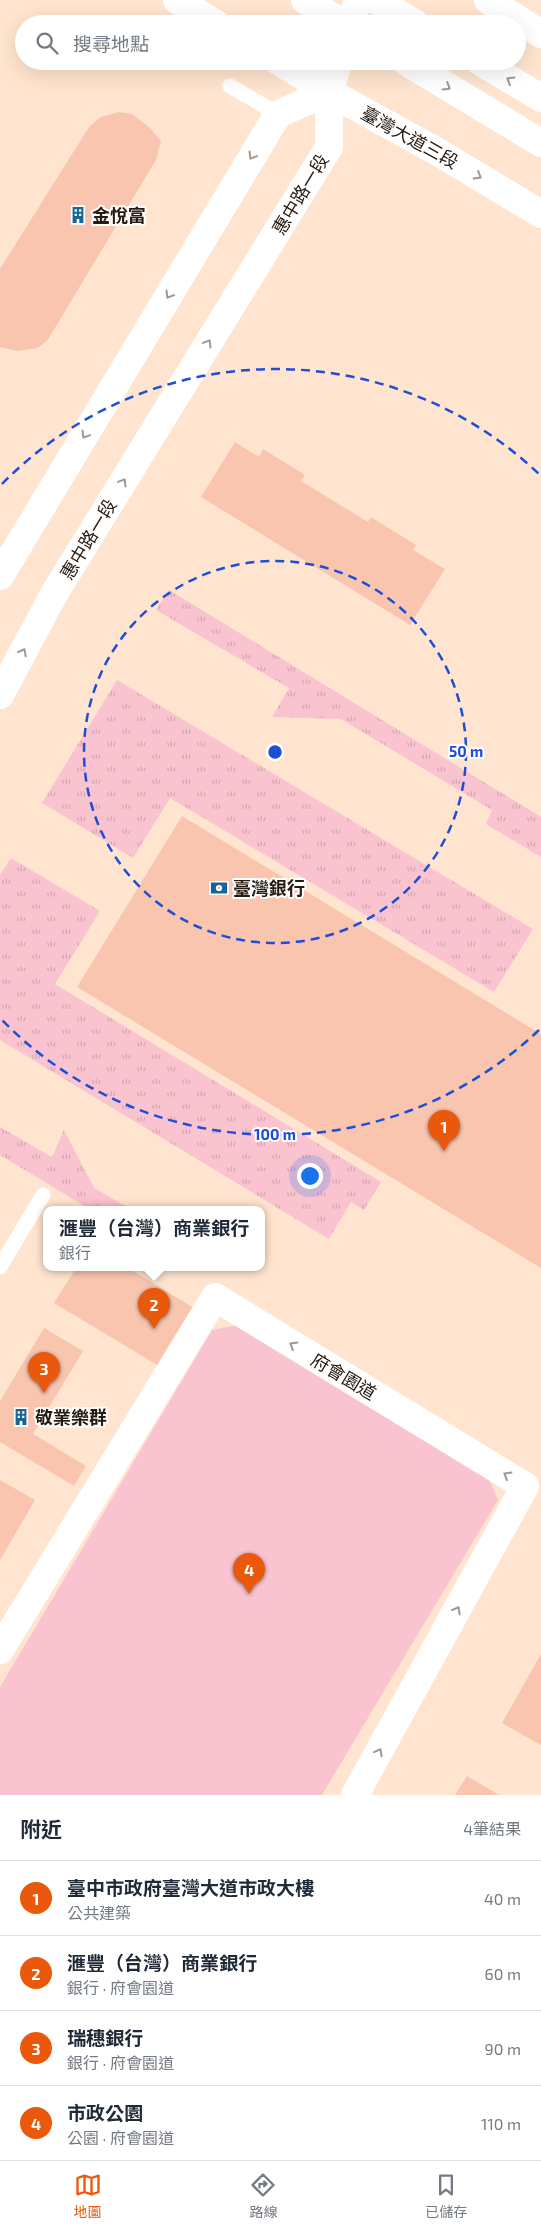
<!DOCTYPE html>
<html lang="zh-TW">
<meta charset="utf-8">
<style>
body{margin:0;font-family:"Exo 2","Noto Sans TC",sans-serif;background:#f6f6f7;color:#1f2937}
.you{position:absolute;left:309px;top:1175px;width:18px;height:18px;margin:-12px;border:4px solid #fff;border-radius:50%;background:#1a73e8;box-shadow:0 0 0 8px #1a73e833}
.badge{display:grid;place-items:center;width:32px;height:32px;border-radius:50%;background:#ea580c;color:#fff;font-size:16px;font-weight:700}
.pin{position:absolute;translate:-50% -41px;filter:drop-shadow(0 1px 2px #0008)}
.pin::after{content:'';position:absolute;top:26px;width:18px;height:15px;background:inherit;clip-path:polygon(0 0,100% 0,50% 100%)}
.popup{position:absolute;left:43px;top:1206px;width:222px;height:65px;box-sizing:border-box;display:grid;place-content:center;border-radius:10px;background:#fff;filter:drop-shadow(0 1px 4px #0005);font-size:16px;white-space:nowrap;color:#747a83}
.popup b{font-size:19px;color:#1f2937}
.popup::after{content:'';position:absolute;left:50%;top:100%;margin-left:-10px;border:10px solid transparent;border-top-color:#fff}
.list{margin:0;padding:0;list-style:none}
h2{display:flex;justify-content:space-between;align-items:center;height:65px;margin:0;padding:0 20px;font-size:21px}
h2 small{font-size:16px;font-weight:400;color:#747a83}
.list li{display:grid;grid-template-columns:32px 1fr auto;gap:15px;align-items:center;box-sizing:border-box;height:75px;padding:0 20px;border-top:1px solid #e0e1e3}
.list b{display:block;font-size:19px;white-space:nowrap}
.list p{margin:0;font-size:16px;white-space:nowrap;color:#747a83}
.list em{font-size:16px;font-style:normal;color:#747a83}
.icon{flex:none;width:28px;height:28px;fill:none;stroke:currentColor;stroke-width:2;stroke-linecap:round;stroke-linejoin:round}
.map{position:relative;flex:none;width:541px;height:1795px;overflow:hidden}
.search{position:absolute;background:#fff;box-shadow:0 5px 20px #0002;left:15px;right:15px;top:15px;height:55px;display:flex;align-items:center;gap:12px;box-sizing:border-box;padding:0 18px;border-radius:28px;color:#747a83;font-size:19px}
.sheet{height:365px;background:#fff}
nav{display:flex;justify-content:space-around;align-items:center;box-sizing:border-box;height:70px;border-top:1px solid #e0e1e3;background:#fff;font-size:14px;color:#747a83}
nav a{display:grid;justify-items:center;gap:2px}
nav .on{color:#ea580c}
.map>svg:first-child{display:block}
.grass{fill:url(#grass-tufts)}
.park{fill:#f9c3cf}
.building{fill:#f9c5af}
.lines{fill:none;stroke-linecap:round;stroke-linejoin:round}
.service{stroke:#fff;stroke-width:15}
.minor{stroke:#fff;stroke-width:28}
.tertiary{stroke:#fff;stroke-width:28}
.primary{stroke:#fff;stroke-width:28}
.oneway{stroke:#9d9894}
.ring{fill:none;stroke:#1d4ed8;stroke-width:2.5;stroke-dasharray:9 6}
.labels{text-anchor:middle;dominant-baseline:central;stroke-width:4;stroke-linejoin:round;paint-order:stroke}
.street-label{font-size:18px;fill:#261b11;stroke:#fff}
.poi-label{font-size:18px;font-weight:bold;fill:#261b11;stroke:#fff;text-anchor:start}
.centre{fill:#1d4ed8;stroke:#fff;stroke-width:2.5}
.ring-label{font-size:15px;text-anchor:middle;font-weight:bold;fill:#1d4ed8;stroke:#fff;stroke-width:4;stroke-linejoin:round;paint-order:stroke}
</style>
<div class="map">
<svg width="541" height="1795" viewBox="0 0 541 1795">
<defs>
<pattern id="grass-tufts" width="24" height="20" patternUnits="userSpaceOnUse" patternTransform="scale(1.25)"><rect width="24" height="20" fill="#f9c3cf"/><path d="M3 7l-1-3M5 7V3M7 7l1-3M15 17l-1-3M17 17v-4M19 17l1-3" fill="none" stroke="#d5a7b1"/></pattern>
</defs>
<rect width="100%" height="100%" fill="#ffe5cf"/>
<g class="grass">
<path d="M169 590 541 817V857L486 824 492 810 341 719 272 717 289 688 156 610Z"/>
<path d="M117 680 533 929 494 992 170 798 133 858 42 803Z"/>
<path d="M11 858 100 911 55 984 381 1182 364 1210 351 1202 329 1239 0 1040V875Z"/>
<path d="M0 1127 52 1157 64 1130 94 1188 132 1210H91L0 1155Z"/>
</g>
<path class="park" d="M238 1325 484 1467 498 1500 322 1795H0V1687L212 1330Z"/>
<g class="building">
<path d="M119 112 132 114 150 128 161 141 156 160 47 341 37 348 17 351 0 347V269L89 127 101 117Z"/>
<path d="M235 442 259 457 263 449 305 475 301 481 368 522 371 517 416 545 413 550 445 569 410 625 201 497Z"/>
<path d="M182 816 541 1034V1268L77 987Z"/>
<path d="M76 1268H128L194 1308 159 1366 54 1303Z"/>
<path d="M44 1328 83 1351 33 1434 86 1466 74 1486 0 1442V1401Z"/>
<path d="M0 1480 35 1500 0 1560Z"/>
<path d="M541 1654V1745L502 1723Z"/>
<path d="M467 1776 499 1795H455Z"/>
</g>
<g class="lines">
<g class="service">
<path d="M230 86 278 114"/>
<path d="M0 1267 43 1195"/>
</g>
<path class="minor" d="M0 1650 215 1297 525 1486 355 1795"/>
<g class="tertiary">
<path d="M351 24 358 0"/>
<path d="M0 576 278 114 329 92"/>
<path d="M0 695 54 594 329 147V92L339 61"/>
</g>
<g class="primary">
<path d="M177 0 216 24"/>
<path d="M305 0 344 24"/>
<path d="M376 0 416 24"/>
<path d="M488 0 541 34"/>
<path d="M278 61 329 92 438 152 541 214"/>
<path d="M405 61 541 143"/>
<path d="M479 61 541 98"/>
</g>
</g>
<defs><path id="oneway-chevron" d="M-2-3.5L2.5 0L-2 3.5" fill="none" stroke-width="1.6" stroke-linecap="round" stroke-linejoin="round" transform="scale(1.25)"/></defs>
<g class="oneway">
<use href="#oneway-chevron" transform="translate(510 80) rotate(-149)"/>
<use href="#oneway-chevron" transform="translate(447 87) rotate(32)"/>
<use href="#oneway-chevron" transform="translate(252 156) rotate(121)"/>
<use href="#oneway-chevron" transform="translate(478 176) rotate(31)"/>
<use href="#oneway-chevron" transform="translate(169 295) rotate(121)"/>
<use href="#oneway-chevron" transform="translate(208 343) rotate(-59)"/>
<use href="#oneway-chevron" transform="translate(85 435) rotate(121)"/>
<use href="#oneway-chevron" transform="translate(123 482) rotate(-59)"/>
<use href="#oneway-chevron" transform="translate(23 652) rotate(-62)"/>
<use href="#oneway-chevron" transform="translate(293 1345) rotate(-149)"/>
<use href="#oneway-chevron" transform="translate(507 1475) rotate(-149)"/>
<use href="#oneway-chevron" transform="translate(457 1610) rotate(-61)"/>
<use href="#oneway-chevron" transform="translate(379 1752) rotate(-61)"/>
</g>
<g class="ring">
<circle cx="275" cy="752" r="191"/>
<path d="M539 1030A383 383 0 0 1 2 1020M2 484A383 383 0 0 1 539 474"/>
</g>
<defs>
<g id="building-bare" transform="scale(1.35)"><path d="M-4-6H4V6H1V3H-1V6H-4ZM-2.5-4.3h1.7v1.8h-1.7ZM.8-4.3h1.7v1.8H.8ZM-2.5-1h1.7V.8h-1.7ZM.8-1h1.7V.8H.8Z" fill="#176497" stroke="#fff" stroke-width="2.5" paint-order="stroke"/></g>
<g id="bank-bare" transform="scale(1.35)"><path d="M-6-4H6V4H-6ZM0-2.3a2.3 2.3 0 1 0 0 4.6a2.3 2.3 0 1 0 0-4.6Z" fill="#176497" stroke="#fff" stroke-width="2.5" paint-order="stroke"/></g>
</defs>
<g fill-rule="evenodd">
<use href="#building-bare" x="78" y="215"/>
<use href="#bank-bare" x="219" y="888"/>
<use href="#building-bare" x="21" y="1417"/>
</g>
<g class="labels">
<g class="street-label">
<text transform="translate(410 137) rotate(29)">臺灣大道三段</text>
<text transform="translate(300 194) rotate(-59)">惠中路一段</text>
<text transform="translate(88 539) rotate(-59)">惠中路一段</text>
<text transform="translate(344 1376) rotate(31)">府會園道</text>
</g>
<g class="poi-label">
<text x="92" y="215">金悅富</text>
<text x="233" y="888">臺灣銀行</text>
<text x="35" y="1417">敬業樂群</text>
</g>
</g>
<circle cx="275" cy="752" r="8" class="centre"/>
<g class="ring-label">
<text x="466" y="757">50 m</text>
<text x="275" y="1140">100 m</text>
</g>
</svg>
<div class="you"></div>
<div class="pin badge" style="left:444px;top:1151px">1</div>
<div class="pin badge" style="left:154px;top:1329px">2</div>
<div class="popup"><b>滙豐（台灣）商業銀行</b>銀行</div>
<div class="pin badge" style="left:44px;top:1393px">3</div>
<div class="pin badge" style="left:249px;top:1594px">4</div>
<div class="search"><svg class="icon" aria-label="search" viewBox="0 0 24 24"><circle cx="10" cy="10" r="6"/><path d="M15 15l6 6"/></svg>搜尋地點</div>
</div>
<section class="sheet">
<h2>附近<small>4筆結果</small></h2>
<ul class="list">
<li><span class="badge">1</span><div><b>臺中市政府臺灣大道市政大樓</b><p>公共建築</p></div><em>40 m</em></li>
<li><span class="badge">2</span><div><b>滙豐（台灣）商業銀行</b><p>銀行 · 府會園道</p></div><em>60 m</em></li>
<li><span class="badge">3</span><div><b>瑞穗銀行</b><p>銀行 · 府會園道</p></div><em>90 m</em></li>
<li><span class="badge">4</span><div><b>市政公園</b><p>公園 · 府會園道</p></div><em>110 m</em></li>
</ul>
</section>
<nav>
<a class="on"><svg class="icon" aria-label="map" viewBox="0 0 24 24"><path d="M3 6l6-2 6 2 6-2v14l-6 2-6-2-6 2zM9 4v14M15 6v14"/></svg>地圖</a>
<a><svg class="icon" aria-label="directions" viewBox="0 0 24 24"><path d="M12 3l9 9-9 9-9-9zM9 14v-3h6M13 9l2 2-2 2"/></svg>路線</a>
<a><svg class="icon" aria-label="saved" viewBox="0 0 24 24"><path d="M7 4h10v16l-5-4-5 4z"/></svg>已儲存</a>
</nav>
